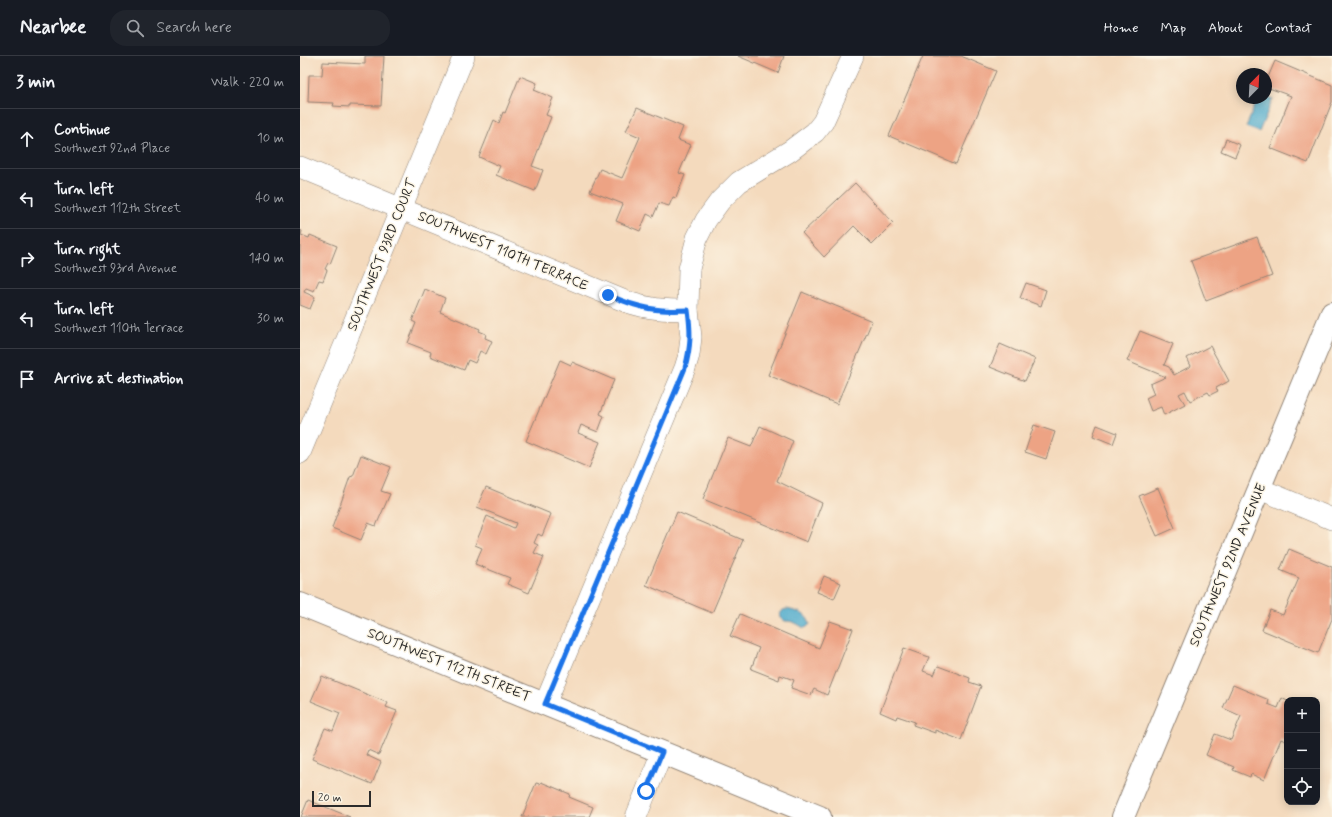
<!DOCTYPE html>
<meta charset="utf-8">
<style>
body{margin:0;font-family:Mynerve,sans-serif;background:#20242c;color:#f1f3f6}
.controls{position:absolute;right:12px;bottom:12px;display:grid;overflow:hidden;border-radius:8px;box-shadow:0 2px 10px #0003}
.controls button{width:36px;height:36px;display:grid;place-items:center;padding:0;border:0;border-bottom:1px solid #363941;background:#171b24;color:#f1f3f6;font:20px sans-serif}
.compass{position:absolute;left:936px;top:12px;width:36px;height:36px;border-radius:50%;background:#171b24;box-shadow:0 2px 10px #0003;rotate:24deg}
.scale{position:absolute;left:12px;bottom:10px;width:59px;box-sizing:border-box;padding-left:4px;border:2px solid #2b2b2b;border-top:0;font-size:11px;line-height:14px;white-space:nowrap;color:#2b2b2b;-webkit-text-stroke:3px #fcf5e5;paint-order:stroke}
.stop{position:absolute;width:12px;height:12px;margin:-9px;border:3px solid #1a73e8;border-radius:50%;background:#fff}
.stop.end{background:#1a73e8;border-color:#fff;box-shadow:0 1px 4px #0008}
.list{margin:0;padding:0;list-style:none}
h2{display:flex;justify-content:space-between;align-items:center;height:52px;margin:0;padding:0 16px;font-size:17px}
h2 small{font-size:13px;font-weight:400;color:#9ea1a6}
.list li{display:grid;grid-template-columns:26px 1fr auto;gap:12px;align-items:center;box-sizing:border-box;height:60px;padding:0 16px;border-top:1px solid #363941}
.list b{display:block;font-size:15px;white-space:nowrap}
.list p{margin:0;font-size:13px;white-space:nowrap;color:#9ea1a6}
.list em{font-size:13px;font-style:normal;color:#9ea1a6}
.icon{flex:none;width:22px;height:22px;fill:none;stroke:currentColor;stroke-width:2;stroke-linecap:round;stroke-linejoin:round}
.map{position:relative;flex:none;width:1032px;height:761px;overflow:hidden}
header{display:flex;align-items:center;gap:24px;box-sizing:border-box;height:56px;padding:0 20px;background:#171b24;border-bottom:1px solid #363941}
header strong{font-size:19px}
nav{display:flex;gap:22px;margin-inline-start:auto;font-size:14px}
.search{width:280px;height:36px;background:#20242c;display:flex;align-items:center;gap:10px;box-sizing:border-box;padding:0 14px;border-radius:16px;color:#9ea1a6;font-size:15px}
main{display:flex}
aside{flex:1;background:#171b24}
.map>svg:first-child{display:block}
.water{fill:#4eaacc;stroke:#3c6a7c}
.building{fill:#eda384}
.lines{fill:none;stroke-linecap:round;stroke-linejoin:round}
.street-casing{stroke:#908274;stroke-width:22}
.secondary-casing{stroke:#908274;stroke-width:24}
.street{stroke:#fff;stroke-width:21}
.secondary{stroke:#fff;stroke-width:22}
.route{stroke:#1a73e8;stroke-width:5}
.labels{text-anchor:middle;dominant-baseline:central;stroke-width:3;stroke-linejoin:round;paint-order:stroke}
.street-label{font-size:14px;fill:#2b2b2b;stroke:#fcf5e5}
</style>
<header>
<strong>Nearbee</strong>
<div class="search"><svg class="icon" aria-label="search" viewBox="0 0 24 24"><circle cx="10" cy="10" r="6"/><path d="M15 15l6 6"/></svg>Search here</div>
<nav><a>Home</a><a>Map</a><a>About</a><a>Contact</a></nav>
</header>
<main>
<aside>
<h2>3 min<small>Walk · 220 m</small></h2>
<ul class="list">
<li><svg class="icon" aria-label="ahead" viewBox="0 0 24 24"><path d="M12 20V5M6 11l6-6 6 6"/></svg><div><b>Continue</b><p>Southwest 92nd Place</p></div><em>10 m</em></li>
<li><svg class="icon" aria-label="left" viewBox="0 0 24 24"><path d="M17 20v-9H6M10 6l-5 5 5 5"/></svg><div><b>Turn left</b><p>Southwest 112th Street</p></div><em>40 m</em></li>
<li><svg class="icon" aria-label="right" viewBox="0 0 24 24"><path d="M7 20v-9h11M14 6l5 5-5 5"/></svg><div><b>Turn right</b><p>Southwest 93rd Avenue</p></div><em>140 m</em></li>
<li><svg class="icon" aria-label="left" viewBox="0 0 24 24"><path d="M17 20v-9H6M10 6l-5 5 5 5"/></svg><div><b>Turn left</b><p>Southwest 110th Terrace</p></div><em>30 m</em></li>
<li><svg class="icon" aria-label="arrive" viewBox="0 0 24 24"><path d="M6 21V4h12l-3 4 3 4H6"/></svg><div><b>Arrive at destination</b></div></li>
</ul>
</aside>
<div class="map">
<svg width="1032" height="761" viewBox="0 0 1032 761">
<rect width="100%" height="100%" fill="#fcf5e5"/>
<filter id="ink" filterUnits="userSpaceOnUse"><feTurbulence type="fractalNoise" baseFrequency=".025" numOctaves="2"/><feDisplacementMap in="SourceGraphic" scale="8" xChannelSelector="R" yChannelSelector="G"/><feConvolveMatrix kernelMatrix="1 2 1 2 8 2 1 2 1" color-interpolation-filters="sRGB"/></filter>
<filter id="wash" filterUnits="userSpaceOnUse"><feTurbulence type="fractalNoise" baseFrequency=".012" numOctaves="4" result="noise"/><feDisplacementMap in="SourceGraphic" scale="16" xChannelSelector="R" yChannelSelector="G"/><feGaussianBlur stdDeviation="0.9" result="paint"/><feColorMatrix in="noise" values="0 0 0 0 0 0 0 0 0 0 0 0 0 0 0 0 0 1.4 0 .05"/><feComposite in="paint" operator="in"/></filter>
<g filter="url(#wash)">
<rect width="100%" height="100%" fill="#f4dabd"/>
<g class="water">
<path d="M968 41 973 43 959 76 946 71 958 42 967 44Z"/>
<path d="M487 553C498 556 506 556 510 568L507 571 504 572C497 568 494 565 485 565L481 562 480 558 483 554Z"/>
</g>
<g id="blocks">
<g class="building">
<path d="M65 0H84L81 50 50 49V51L33 50 34 47 8 46 9 19H22L23 6 65 8Z"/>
<path d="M438 0H484L478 17Z"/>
<path d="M623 0H661L696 15 656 108 589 80Z"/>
<path d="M975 5 1032 29V46L1008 107 970 92 991 40 966 31V26Z"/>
<path d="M220 20 237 27 234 34 253 42 246 59 251 61 232 110 243 114 235 135 196 119 200 110 179 101 194 64 199 67 203 56 205 57Z"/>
<path d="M337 52 383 71 378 84 391 89 379 117 385 119 376 142 373 141 369 150 359 147 353 161 347 158 340 175 316 165 323 148 290 135 300 113 322 122 340 81 326 75Z"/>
<path d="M926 83 940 89 935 101 921 95Z"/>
<path d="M555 127 593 167 572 188 554 170 524 201 502 177Z"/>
<path d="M0 174 2 175 1 179 9 182 10 179 37 190 30 208 28 207 25 213 27 214 23 225 19 224 14 235 6 232 4 236 15 241 10 253 0 249Z"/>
<path d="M957 181 972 220 906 245 891 205Z"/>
<path d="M726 227 746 234 741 250 720 242Z"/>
<path d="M125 233 145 242 140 256 180 273 179 275 186 278 185 282 192 285 186 298 180 295 175 307 168 304 164 314 130 300 131 296 108 287 116 267 112 265Z"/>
<path d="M502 236 572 265 537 348 468 319Z"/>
<path d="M840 275 873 288 864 309 869 311 874 319 891 310 887 302 910 290 929 325 916 332 918 335 910 339 908 336 890 345 885 335 879 338 885 348 864 359 861 351 851 355 846 342 854 338 850 328 866 321 827 305Z"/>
<path d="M700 288 735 303 725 325 690 311Z"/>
<path d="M260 304 271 309 272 306 314 324 300 358 304 360 298 376 281 369 278 377 300 386 289 412 226 385Z"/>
<path d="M734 369 755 376 746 403 725 396Z"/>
<path d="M797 369 817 377 813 388 793 380Z"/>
<path d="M460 370 493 385 477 425 522 447 507 486 403 443 428 382 451 391Z"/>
<path d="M61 399 91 411 81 435 90 438 76 470 68 467 61 484 32 472 50 421 53 420Z"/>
<path d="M186 431 251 458 242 480 238 478 234 487 238 489 234 497 244 501 229 537 207 528 210 522 175 508 182 492 175 489 187 460 214 472 216 467 177 451Z"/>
<path d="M858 432 875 472 857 480 839 440Z"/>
<path d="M377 456 443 484 412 557 346 529Z"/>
<path d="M989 493 1032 511V563L1018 597 962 574 970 554 983 559 999 522 980 514Z"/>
<path d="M524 520 541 527 534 543 517 536Z"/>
<path d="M440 558 519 592 530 565 553 573 527 639 514 633 511 639 491 632 494 624 480 619 479 624 451 613 459 592 430 580Z"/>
<path d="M604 592 629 601 623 615 634 619 638 610 670 622 669 626 681 630 661 684 635 674V677L613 669 615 666 597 660 596 663 580 656Z"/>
<path d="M22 620 88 647 86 651 97 655 79 699 68 694 66 699 81 706 72 728 12 703 25 672 33 675 40 657 11 645Z"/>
<path d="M933 629 969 644 968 648 978 652 982 642 987 645V686L981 683 964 724 951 718 950 721 933 714 934 711 906 699 915 678 931 684 941 660 923 652Z"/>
<path d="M241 726 270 738 269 741 293 751 289 761H222L236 727 240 728Z"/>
<path d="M8 744 28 752 50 761H1Z"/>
</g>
</g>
</g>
<g filter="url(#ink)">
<use href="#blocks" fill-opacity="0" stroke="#908274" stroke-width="1"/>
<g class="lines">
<g class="street-casing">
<g id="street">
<path d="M0 111 327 246C349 253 364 254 388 254"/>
<path d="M0 397 164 0"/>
<path d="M960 433 1032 463"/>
<path d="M245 648 385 312 389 299 391 281 388 254 389 213 397 182 406 164 420 145 439 126 490 95 515 76 523 66 553 0"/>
<path d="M336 761 362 696"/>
</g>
</g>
<g class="secondary-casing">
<g id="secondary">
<path d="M0 548 520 761"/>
<path d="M823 761 1032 257"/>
</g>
</g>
<use href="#street" class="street"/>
<use href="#secondary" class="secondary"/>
</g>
</g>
<g class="lines" filter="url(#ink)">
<path class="route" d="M308 239C325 246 343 253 362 254 371 255 379 254 388 254 391 277 391 290 385 312L245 648 362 696 346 735"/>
</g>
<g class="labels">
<g class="street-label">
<text transform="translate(203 195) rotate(23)">SOUTHWEST 110TH TERRACE</text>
<text transform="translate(82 199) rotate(-68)">SOUTHWEST 93RD COURT</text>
<text transform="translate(928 509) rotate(-67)">SOUTHWEST 92ND AVENUE</text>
<text transform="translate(149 609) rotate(22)">SOUTHWEST 112TH STREET</text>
</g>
</g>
</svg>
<div class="controls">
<button>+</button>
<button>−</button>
<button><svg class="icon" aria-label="locate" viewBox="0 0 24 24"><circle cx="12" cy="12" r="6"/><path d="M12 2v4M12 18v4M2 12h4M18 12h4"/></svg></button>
</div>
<svg class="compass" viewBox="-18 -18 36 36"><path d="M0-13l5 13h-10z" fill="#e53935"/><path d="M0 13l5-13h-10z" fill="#9ea1a6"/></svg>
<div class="scale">20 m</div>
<div class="stop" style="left:346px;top:735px"></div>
<div class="stop end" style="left:308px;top:239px"></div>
</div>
</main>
